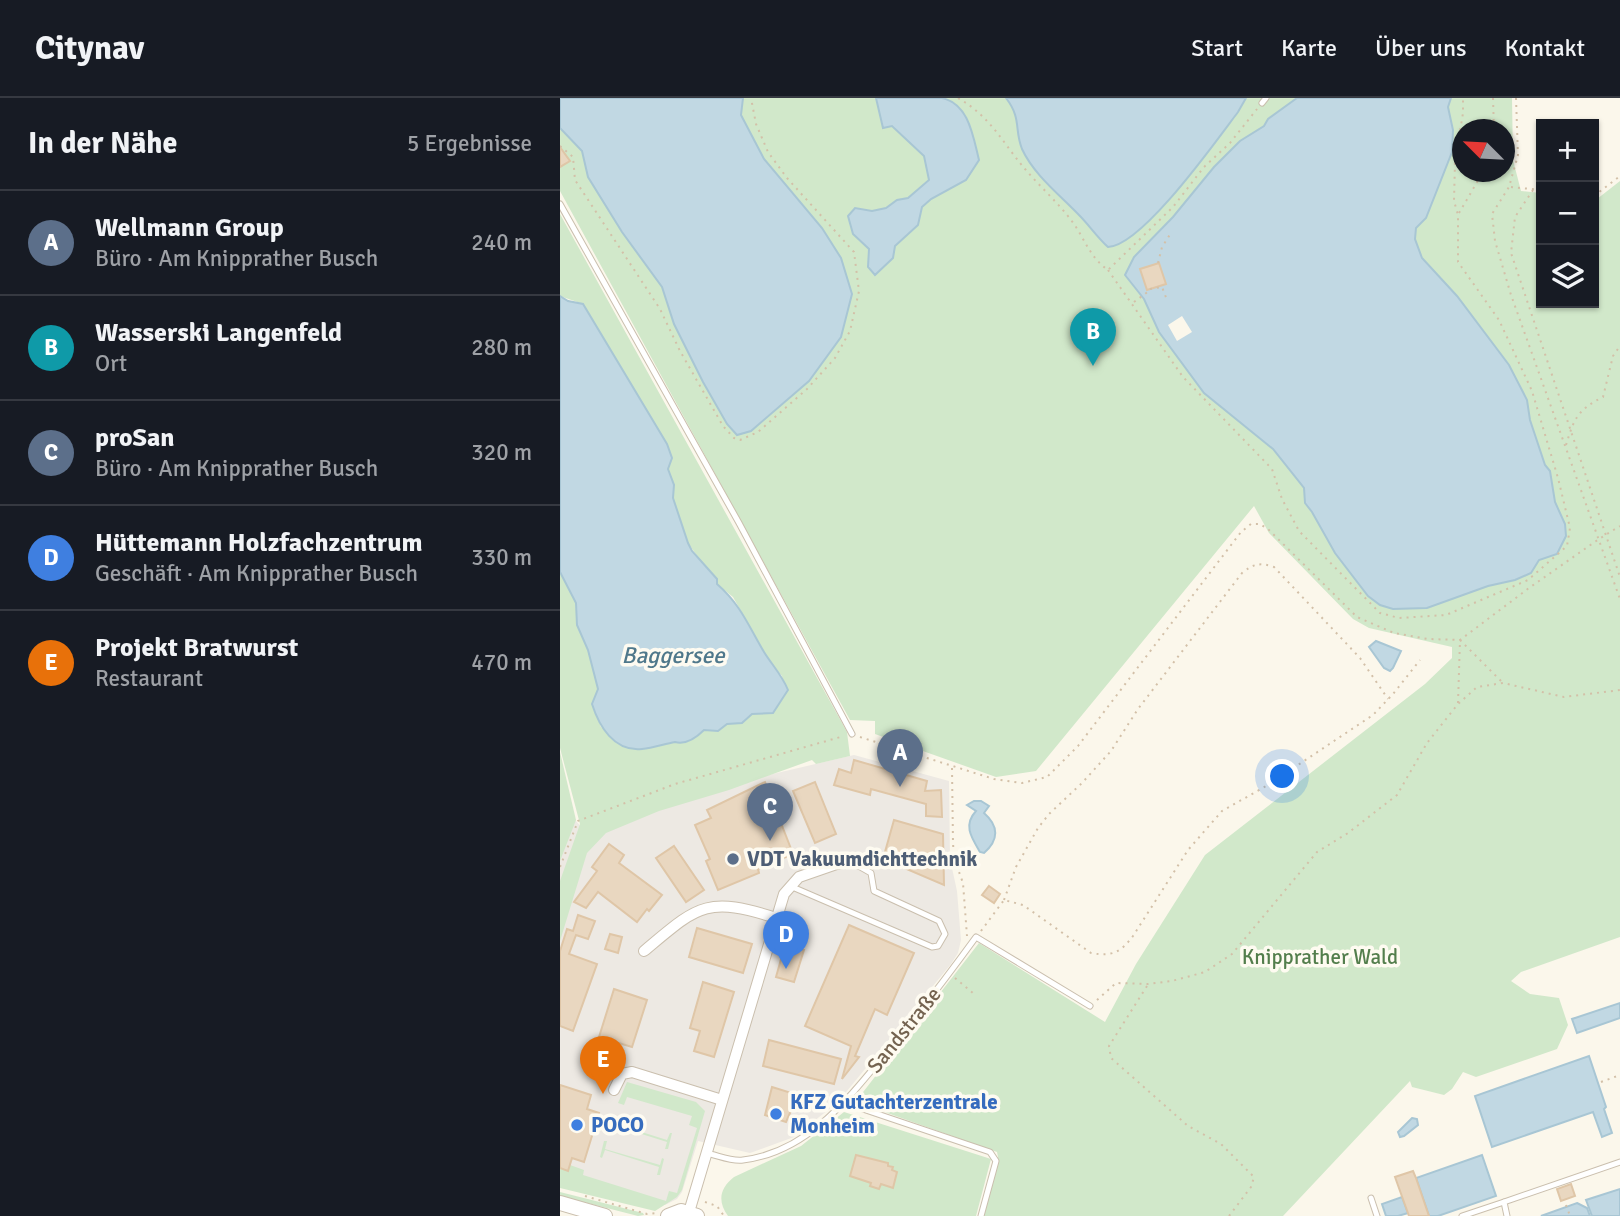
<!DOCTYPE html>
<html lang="de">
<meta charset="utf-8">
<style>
body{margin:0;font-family:Signika,sans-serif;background:#242831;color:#f1f3f6}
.controls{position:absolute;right:21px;top:21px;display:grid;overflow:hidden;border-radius:0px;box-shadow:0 2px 5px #0004}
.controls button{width:63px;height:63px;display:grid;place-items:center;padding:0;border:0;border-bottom:2px solid #363941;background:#171b24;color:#f1f3f6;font:35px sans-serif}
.compass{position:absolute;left:892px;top:21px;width:63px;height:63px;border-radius:50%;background:#171b24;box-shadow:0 2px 5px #0004;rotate:294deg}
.you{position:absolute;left:723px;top:679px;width:24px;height:24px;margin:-18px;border:5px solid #fff;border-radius:50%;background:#1a73e8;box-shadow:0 0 0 10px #1a73e833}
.badge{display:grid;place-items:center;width:46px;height:46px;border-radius:50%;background:#7c3aed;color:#fff;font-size:23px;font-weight:700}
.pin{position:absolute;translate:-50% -58px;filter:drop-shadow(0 2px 4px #0008)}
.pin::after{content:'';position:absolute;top:37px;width:24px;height:21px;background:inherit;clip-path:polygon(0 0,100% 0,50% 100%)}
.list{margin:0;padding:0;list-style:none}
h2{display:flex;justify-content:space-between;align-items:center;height:91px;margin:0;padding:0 28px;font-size:30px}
h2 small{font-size:23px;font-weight:400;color:#9ea1a6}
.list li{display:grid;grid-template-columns:46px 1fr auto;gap:21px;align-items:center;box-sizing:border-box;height:105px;padding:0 28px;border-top:2px solid #363941}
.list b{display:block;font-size:26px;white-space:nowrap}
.list p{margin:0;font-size:23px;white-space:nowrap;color:#9ea1a6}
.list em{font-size:23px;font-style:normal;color:#9ea1a6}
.icon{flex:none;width:38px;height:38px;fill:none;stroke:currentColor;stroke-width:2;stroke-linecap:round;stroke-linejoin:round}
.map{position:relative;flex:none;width:1060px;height:1118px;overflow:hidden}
header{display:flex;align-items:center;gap:42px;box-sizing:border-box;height:98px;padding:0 35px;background:#171b24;border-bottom:2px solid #363941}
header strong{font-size:33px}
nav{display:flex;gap:38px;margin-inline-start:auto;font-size:24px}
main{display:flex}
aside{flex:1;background:#171b24}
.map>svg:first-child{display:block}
.industrial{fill:#ede9e3}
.green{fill:#d1e8ca;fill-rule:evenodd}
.water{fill:#c1d8e3;stroke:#a8c6d4;stroke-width:2}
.pier{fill:#fbf7eb}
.building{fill:#e9d7c0;stroke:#dfc6a7;stroke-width:2}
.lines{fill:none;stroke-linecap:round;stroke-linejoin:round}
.service-casing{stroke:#cabfae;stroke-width:7}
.minor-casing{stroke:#cabfae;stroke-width:12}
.tertiary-casing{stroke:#cabfae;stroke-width:16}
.path{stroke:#d3c0a8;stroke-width:2;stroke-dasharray:2 5;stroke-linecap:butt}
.service{stroke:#fff;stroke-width:5}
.minor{stroke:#fff;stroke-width:10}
.tertiary{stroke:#fff;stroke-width:14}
.service-dot{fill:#5c6f8a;stroke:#fefbf1;stroke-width:2.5}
.shop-dot{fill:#3f7fe0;stroke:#fefbf1;stroke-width:2.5}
.labels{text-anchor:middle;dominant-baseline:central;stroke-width:7;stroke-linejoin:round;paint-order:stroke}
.service-label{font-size:21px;font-weight:bold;fill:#4e5e75;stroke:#fefbf1;text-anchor:start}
.park-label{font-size:21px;fill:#537e4c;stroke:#fefbf1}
.street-label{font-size:21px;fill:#746350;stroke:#fefbf1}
.shop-label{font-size:21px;font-weight:bold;fill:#366cbe;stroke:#fefbf1;text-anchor:start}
.water-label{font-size:23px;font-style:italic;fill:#4f788b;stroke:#fefbf1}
</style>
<header>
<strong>Citynav</strong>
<nav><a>Start</a><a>Karte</a><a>Über uns</a><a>Kontakt</a></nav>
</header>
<main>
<aside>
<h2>In der Nähe<small>5 Ergebnisse</small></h2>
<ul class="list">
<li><span class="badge" style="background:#5c6f8a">A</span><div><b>Wellmann Group</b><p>Büro · Am Knipprather Busch</p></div><em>240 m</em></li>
<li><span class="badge" style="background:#0f9aa8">B</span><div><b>Wasserski Langenfeld</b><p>Ort</p></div><em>280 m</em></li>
<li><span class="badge" style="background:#5c6f8a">C</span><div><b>proSan</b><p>Büro · Am Knipprather Busch</p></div><em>320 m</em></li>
<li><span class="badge" style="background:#3f7fe0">D</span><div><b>Hüttemann Holzfachzentrum</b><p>Geschäft · Am Knipprather Busch</p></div><em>330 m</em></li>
<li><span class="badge" style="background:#e8710a">E</span><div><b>Projekt Bratwurst</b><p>Restaurant</p></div><em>470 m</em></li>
</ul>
</aside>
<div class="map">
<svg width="1060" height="1118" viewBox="0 0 1060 1118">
<rect width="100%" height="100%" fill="#fbf7eb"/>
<path class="industrial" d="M294 657 389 683 390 761 397 793 401 842 398 855 391 866 278 1004 234 1039 190 1055 138 1043 122 1094 117 1101 105 1107 0 1086V658L14 721 30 738 157 689Z"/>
<g class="green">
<path d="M0 0H952L953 62 961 93 981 95V205H1034V100L1037 101 1060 83V839L961 874 951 883 970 896 999 900 1008 927 997 951 916 979 903 974 892 991 884 997 852 989 850 983 723 1118H423L438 1059 437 1054 302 1006 300 998 419 845 545 924 576 866 645 757 865 586 892 560V549L809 530 793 521 709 435 694 408 476 673 436 679 315 636V623L290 622 0 93ZM902 32H944V74H902Z"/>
<path d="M0 116 287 634 290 658 256 666 252 662 169 692 99 713 46 735 27 755 0 843V783L20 726 0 650V474L16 505 17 527 28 552 38 591 32 606 41 629 84 651 116 644C126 646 137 639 144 632L158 633 167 626 182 625 192 616 213 615 226 596 222 578 209 563 173 499 157 486 128 445 112 400 114 387 108 371 112 360 107 346 23 206 0 198Z"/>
<path d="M0 654 16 722 0 763Z"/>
<path d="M67 984 136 1004 145 1013 122 1092 117 1099 95 1113 0 1090V1070L8 1073 10 1067 24 1072 23 1077 106 1103 109 1093 117 1095 137 1030 129 1027 132 1018 67 999 64 1007 58 1005Z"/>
<path d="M284 1014 431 1061 416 1118H168C157 1103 160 1090 174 1079L241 1048Z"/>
<path d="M53 1017 55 1018 53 1025 107 1042 110 1035H112L108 1051H105L107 1044 53 1027 50 1034 48 1033Z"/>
<path d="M44 1043H47L45 1051 100 1067 102 1060 104 1061 100 1077H97L99 1069 45 1052 42 1060 40 1059Z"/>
<path d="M0 1094 83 1115 84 1117 78 1118 0 1098Z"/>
</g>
<g class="water">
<path d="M0 0H183L181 17 204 61 262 130 281 160 292 196 281 239 249 283 191 333 177 337 167 326 143 284 114 226 102 189 62 134 28 79 22 53 0 30Z"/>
<path d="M316 0H382C409 6 413 38 419 62L406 82 371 101 362 109 358 127 335 148 333 160 315 177 308 169 309 151 293 136 288 118 295 110 312 113 326 110 337 102 348 100 369 82 364 58 332 28 323 30Z"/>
<path d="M446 0H686L678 14C656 43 582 148 548 149 537 139 529 127 519 117 500 97 474 77 462 51 454 31 462 21 446 0Z"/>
<path d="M737 0H891L888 9 893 32 892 54 866 120 856 130 855 141 862 160 897 198 949 267 967 302 970 322 985 367 990 373 995 404 1005 426 1006 438 997 456 979 462 971 475 955 482 928 488 867 510 833 511 820 507 808 498 775 455 752 414 745 405 744 390 713 351 644 295 599 234 584 201 565 177 574 159 613 119 654 69 680 43 704 28 708 21Z"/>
<path d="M0 198 8 203 23 206 107 346 112 360 108 371 114 387 113 400 128 445 132 453 157 481V486C181 507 188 527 204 554 212 567 222 577 228 592L213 615 192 616 182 625 167 626 158 633 144 632C137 639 126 647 115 644 104 646 93 650 82 651 54 654 39 628 32 606L38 591 28 552 17 527 16 505 0 474Z"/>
<path d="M816 543 841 553 833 570 830 573 824 570 809 549Z"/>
<path d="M414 703H421L429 708 424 715C439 728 439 742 424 755L420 754C411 739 403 727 416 713L407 707Z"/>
<path d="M1060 905V920L1017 935 1012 921Z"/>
<path d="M1029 958 1046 1009 1044 1011 1052 1035 1042 1039 1033 1014 932 1049 915 998Z"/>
<path d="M852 1020 857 1021 858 1027 844 1038 840 1039 838 1034Z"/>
<path d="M922 1057 936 1098 878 1118H869L856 1080Z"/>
<path d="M1060 1091V1118H1032L1026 1102Z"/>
<path d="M842 1099 848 1115 838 1118H826L822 1106Z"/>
<path d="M1017 1105 1027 1110 1030 1118H981Z"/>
</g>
<path class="pier" d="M622 218 632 234 617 243 608 227Z"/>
<g class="building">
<path d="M0 49 10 63 0 69Z"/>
<path d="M599 165 606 186 587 192 580 171Z"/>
<path d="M294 662 367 683 365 693 381 692 382 719 366 718V706L311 691 310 697 274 687 279 671 291 675Z"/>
<path d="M205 684 233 756 198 771 199 775 158 792 146 763 150 761 135 727 151 720 147 712Z"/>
<path d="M255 684 276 736 255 745 233 693Z"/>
<path d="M334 722 383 736 384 787 323 761Z"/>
<path d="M49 746 64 757 59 765 102 797 89 813 87 811 77 824 38 794 26 810 14 804 37 773 32 769Z"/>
<path d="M114 748 144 792 126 804 96 760Z"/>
<path d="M429 788 440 796 434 805 422 797Z"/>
<path d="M18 817 35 823 28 841 16 837 9 856 37 866 13 933 0 928V853L7 831 13 833Z"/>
<path d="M289 827 354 855 327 917 315 911 295 958 299 959 282 981 291 948 245 928Z"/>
<path d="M137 830 192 846 183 875 129 859Z"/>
<path d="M50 836 62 839 58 855 45 851Z"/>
<path d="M225 847 244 852 234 884 216 879Z"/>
<path d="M143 884 174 894 154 959 134 953 140 933 130 930Z"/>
<path d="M54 891 87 902 72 949 39 939Z"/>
<path d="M209 942 281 961 274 986 203 968Z"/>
<path d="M0 987 31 997 27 1011 39 1015 24 1064 12 1060 8 1073 0 1070Z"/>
<path d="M212 989 238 997 226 1024 205 1017Z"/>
<path d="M296 1057 328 1065V1068L333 1069 332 1072 337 1074 333 1090 321 1086 319 1091 310 1088 311 1085 290 1078Z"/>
<path d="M853 1073 856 1080 869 1118H849L835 1079Z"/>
<path d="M1011 1086 1015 1098 1001 1103 997 1091Z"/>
</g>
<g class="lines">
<g class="service-casing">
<g id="service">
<path d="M702 5 706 0"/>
<path d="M0 106 179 425 292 636"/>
<path d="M230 788 372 849 378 848 385 836 379 823 314 793 311 775 288 762"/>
<path d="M285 1005 430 1054 436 1063 421 1118"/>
<path d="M146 1055C157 1057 172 1064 183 1062 250 1054 291 997 331 949 361 913 389 876 416 839L530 908"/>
<path d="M811 1100 817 1118"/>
<path d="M902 1118 944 1104"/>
<path d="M947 1118 944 1104 1060 1064"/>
</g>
</g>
<g class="minor-casing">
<g id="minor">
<path d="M84 853C137 809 145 797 216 820"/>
<path d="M54 992 62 976 72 974 162 1002"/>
<path d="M129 1114 224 796 239 779 288 762"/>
</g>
</g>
<g class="tertiary-casing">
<g id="tertiary">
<path d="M0 1105 45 1118"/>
<path d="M108 1118 121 1113 137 1118"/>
</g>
</g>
<g class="path">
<path d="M398 0C431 19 442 44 465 71 481 90 502 108 516 129 526 145 532 161 548 172L613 109 644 69 670 45 697 11"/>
<path d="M933 0 934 32"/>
<path d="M956 0 958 57 949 89 932 116 935 143 951 197 1060 501"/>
<path d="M0 48 13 59 15 82 100 211 120 253 163 328 174 340 180 342 198 334 247 291 275 260 290 233 299 193 294 154 227 80 208 54 196 26 191 0"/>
<path d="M951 89 981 92"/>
<path d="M973 92 955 119 951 155 1060 479"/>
<path d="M1034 98 1060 78"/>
<path d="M899 115 923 74"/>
<path d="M598 165 602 149 611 135"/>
<path d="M548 172 623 279 712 371 722 401 739 433 820 515 839 520 886 517 968 482 1007 448 1010 430 998 380 972 293 939 222 898 164V117L894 103 895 64 903 15V0"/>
<path d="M590 191 602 189 607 202"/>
<path d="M574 204 589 193"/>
<path d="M1006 347C1014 321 1017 312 1043 299L1053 258 1060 248"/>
<path d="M898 605 900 542 943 585"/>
<path d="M300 639 434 681 462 685 487 679 518 648 681 434 691 426H700L708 431 797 519 834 535 868 541 900 542 969 490 1039 441 1060 428"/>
<path d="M392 670 393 745 394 760 403 785 407 838"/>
<path d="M0 769 18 723 115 686 284 638"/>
<path d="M444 802 456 769 478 730 489 716 522 685 551 653 578 611 682 475C693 466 700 464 714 469L800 560 828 601"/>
<path d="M421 833 444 802 463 807 531 855C552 859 561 854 573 838L628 752 662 713 708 687 813 617 833 596 860 562"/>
<path d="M395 880 414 896"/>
<path d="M587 888 549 948 551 960 628 1028 661 1046 694 1079 691 1089 669 1118"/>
<path d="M537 902 556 885 588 886 612 883 645 874 672 856 757 754 788 735 837 697 867 645 898 606 917 589 943 585 1004 599 1060 592"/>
<path d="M1041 984 1060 977"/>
<path d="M25 1098 87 1116 97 1115"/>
<path d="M145 1104 157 1108 164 1118"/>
<path d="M1006 1107 1010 1118"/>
</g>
<use href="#service" class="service"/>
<use href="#minor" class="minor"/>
<use href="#tertiary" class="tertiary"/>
</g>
<circle class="service-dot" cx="173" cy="761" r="7"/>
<g class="shop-dot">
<circle cx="216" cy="1016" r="7"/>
<circle cx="17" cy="1027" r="7"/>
</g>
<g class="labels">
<g class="service-label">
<text x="187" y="761">VDT Vakuumdichttechnik</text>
</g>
<g class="park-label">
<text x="760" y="859">Knipprather Wald</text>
</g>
<g class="street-label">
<text transform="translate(344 932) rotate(-51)">Sandstraße</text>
</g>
<g class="shop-label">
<text x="230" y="1004">KFZ Gutachterzentrale<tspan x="230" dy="24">Monheim</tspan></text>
<text x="31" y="1027">POCO</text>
</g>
<g class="water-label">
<text x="113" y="557">Baggersee</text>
</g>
</g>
</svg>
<div class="controls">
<button>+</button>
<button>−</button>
<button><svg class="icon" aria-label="layers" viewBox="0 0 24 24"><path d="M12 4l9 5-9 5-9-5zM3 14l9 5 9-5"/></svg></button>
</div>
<svg class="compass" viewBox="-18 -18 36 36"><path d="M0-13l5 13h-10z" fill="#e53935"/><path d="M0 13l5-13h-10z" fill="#9ea1a6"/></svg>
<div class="you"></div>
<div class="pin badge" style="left:340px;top:689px;background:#5c6f8a">A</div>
<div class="pin badge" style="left:533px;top:268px;background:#0f9aa8">B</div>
<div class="pin badge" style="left:210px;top:743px;background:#5c6f8a">C</div>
<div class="pin badge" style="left:226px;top:871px;background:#3f7fe0">D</div>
<div class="pin badge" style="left:43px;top:996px;background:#e8710a">E</div>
</div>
</main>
